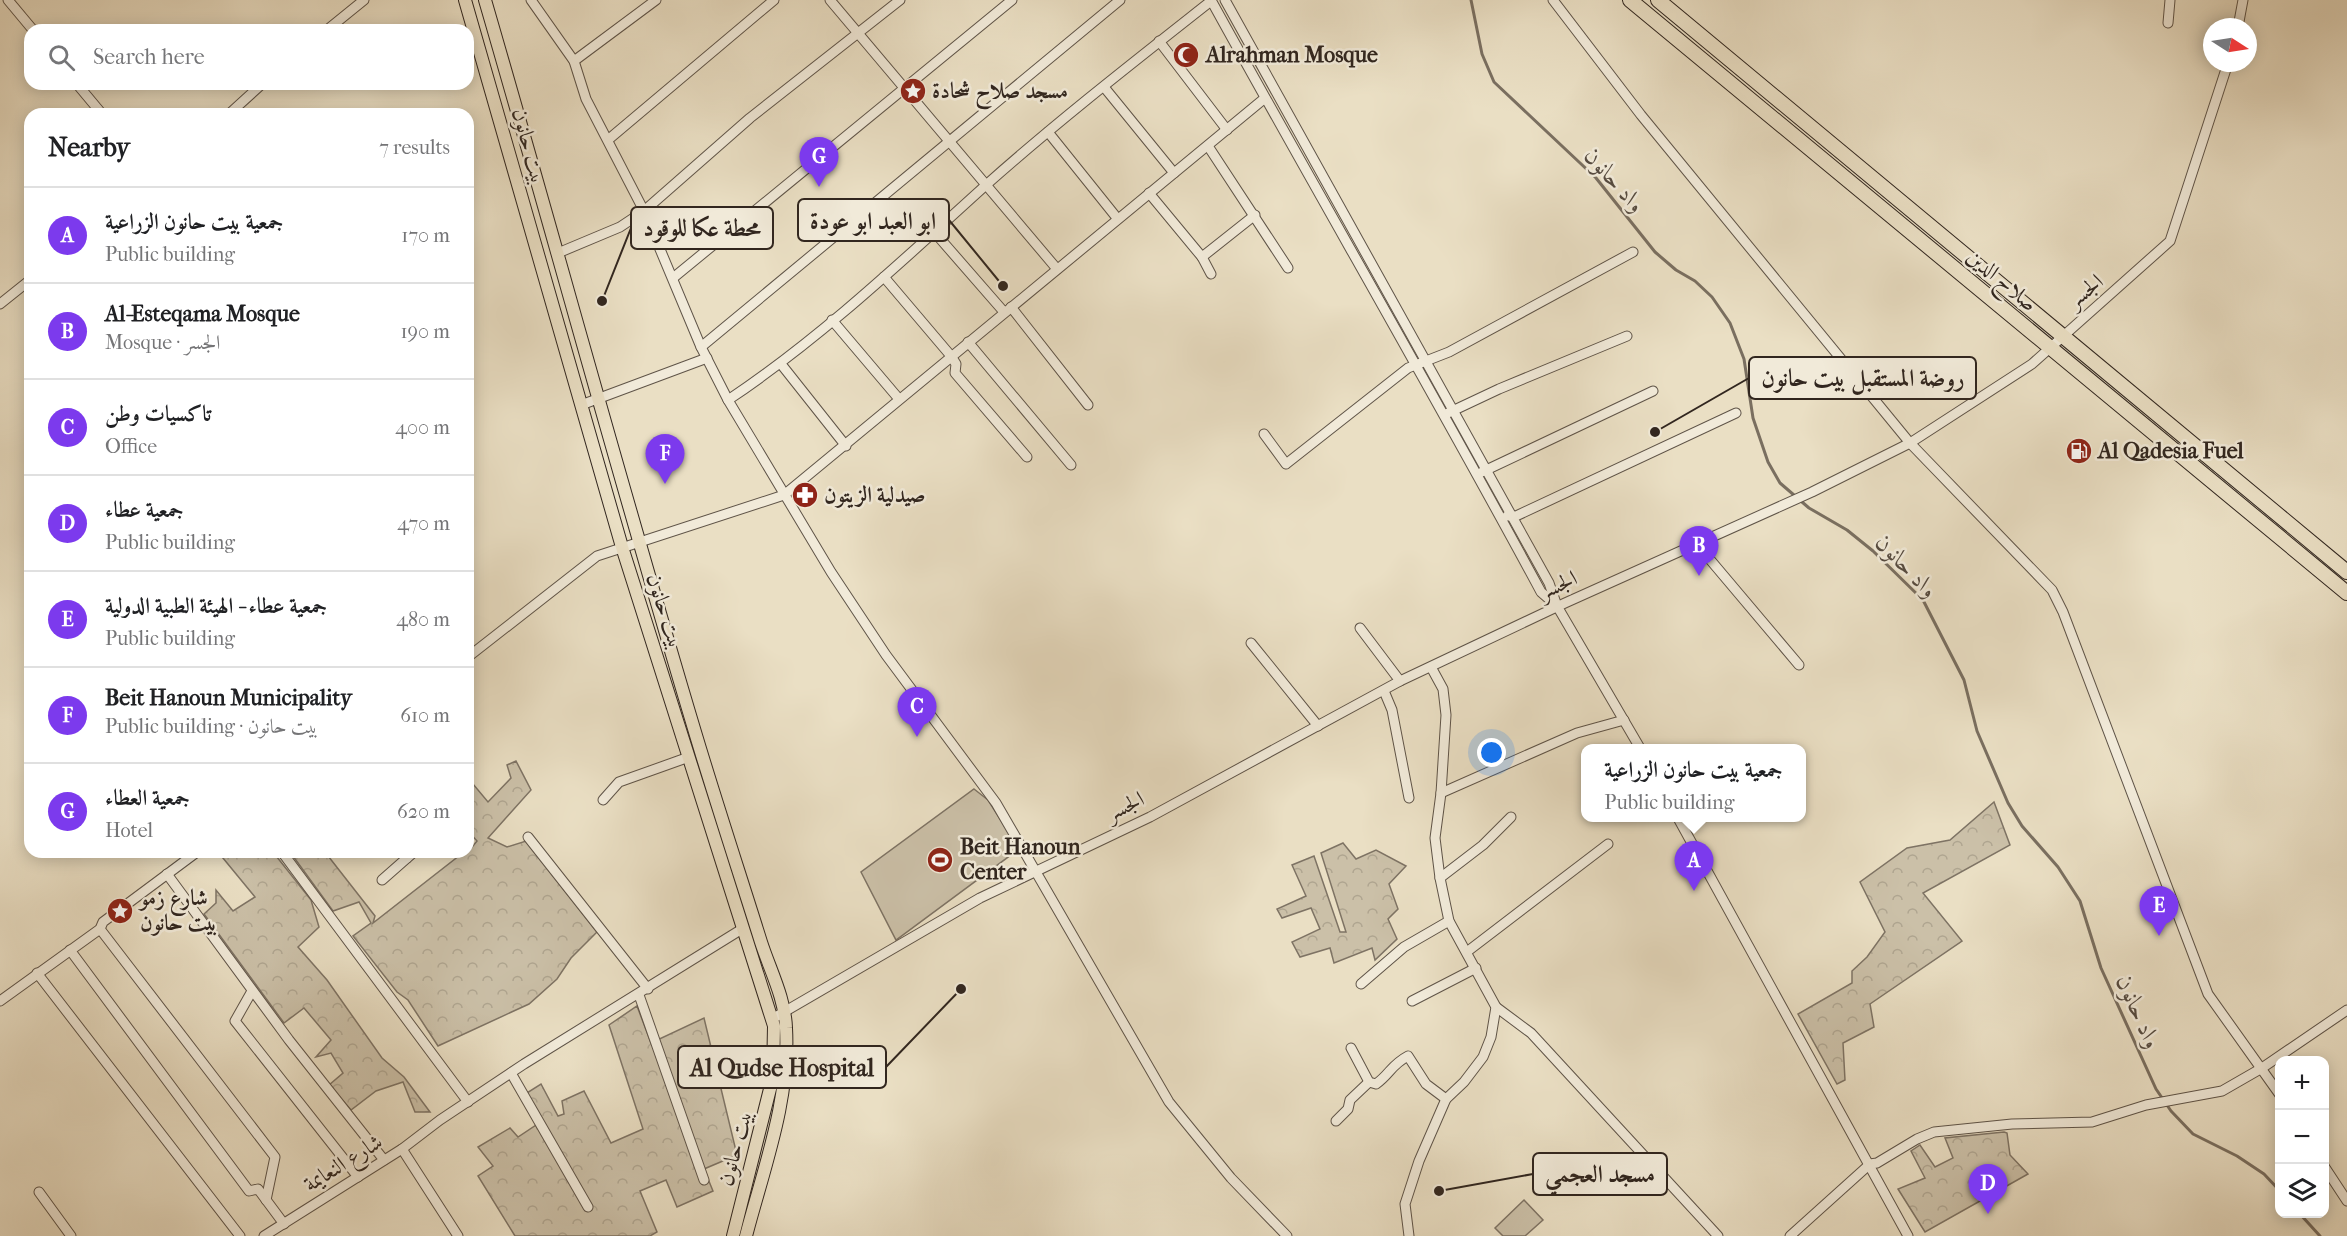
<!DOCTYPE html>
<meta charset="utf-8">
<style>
body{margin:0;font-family:"IM FELL French Canon",Amiri,serif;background:#f2f2f2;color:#202124}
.controls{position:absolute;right:18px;bottom:18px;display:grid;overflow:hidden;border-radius:12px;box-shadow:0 3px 15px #0003}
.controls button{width:54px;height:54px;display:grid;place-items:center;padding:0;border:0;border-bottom:2px solid #e0e0e0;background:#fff;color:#202124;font:30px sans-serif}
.compass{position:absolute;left:2203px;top:18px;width:54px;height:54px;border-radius:50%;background:#fff;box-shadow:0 3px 15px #0003;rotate:102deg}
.you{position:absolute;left:1492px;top:753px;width:21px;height:21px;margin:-15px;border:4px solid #fff;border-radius:50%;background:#1a73e8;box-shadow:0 0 0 9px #1a73e833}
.badge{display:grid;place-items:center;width:39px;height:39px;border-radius:50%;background:#7c3aed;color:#fff;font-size:20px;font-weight:700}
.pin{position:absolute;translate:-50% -50px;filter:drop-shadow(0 2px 3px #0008)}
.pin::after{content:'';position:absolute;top:32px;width:21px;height:18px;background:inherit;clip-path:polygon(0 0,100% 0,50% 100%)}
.popup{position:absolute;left:1581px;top:744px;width:225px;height:78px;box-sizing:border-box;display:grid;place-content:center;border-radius:12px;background:#fff;filter:drop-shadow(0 2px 4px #0005);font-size:20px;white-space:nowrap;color:#757577}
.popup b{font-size:22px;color:#202124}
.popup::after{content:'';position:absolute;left:50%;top:100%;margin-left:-12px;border:12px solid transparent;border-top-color:#fff}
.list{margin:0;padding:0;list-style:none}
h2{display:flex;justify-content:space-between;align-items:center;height:78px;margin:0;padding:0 24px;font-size:26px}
h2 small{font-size:20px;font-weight:400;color:#757577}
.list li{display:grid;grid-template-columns:39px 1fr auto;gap:18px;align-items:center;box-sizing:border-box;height:96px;padding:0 24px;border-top:2px solid #e0e0e0}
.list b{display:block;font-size:22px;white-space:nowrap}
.list p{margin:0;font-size:20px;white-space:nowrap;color:#757577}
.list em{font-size:20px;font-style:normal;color:#757577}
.icon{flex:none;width:33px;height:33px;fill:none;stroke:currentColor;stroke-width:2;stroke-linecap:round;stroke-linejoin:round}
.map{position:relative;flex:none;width:2347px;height:1236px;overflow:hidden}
.search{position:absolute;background:#fff;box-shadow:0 3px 15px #0003;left:24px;top:24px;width:450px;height:66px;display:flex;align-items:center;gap:15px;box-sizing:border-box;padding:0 21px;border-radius:18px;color:#757577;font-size:22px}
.panel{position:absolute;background:#fff;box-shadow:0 3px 15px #0003;left:24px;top:108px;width:450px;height:750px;border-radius:18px}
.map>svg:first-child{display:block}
.forest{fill:url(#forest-crowns);stroke:#7e7364;stroke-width:1.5}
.park{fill:#cbc0a8;stroke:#7e7364;stroke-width:1.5}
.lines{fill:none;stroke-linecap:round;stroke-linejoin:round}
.stream{stroke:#7a6f60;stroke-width:3}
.minor-casing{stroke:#5f5448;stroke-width:11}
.major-casing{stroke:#31261f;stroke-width:14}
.highway-casing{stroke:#31261f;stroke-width:16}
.minor{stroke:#f1ead9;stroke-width:9}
.major{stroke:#eadfc4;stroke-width:12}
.highway{stroke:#eadfc4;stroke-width:14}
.labels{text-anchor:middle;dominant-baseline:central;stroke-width:5;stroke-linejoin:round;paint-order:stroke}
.poi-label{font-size:22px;font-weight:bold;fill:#31261f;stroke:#f1ead9;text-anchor:start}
.street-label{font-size:22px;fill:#31261f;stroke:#f1ead9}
.water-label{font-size:24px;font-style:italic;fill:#564b40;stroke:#f1ead9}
.leader{fill:none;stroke:#31261f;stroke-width:2}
.callout-dot{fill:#31261f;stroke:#f1ead9;stroke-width:2}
.callout{fill:#f1ead9;stroke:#31261f;stroke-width:2}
.callout-label{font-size:24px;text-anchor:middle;font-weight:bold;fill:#31261f}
</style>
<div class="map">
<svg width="2347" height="1236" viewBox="0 0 2347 1236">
<defs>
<pattern id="forest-crowns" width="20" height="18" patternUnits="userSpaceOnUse" patternTransform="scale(1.5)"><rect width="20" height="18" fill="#cbc0a8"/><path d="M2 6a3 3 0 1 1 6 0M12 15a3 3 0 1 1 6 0" fill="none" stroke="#afa590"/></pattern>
</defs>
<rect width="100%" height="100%" fill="#eadfc4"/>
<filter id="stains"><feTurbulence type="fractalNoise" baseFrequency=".00333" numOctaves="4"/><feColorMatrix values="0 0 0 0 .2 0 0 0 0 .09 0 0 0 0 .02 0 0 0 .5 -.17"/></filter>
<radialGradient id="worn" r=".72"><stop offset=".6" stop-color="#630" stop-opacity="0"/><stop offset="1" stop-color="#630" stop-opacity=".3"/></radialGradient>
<g class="forest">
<path d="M516 761 531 790 488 838 507 847 526 841 597 932 571 958 557 979 529 1004 438 1046 408 1000 397 992 353 936 371 923 359 902 333 911 290 852H325L375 916 373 923 464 852H468L477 841 468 831V778L488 802 511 778 507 765Z"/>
<path d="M1994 802 2010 845 1923 893 1962 941 1870 1004 1874 1027 1843 1043 1845 1080 1837 1084 1798 1014 1852 983V971L1867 957 1885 932 1860 882 1907 848 1950 840Z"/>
<path d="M1343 843 1356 859 1376 850 1406 866 1389 884 1398 909 1388 919 1397 939 1375 960 1372 948 1334 963 1330 948 1300 957 1292 942 1320 929 1311 908 1282 918 1277 909 1306 896 1292 865 1314 856 1340 932H1346L1321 853Z"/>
<path d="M218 852H273L311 900 319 927 298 947 327 980 382 1058 404 1077 430 1112H415L403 1082 376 1091 351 1110 329 1085 343 1073 331 1053 316 1057 331 1040 304 1008 284 1023 204 914 216 903V890L233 911 255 897Z"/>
<path d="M637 1006 651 1043 704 1018 737 1155 704 1169 713 1191 677 1207 666 1180 640 1191 657 1232 650 1236H515L478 1176 493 1166 478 1147 510 1128 518 1137 536 1125 522 1096 541 1084 558 1116 564 1114 562 1101 584 1091 611 1143 643 1129 609 1025Z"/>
<path d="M2004 1132 2007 1133 2010 1155 2028 1174 1925 1232 1898 1189 1925 1178 1911 1151 1920 1145 1935 1167 1953 1158 1945 1138Z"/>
</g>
<g class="park">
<path d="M974 789 988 800 1019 849 896 940 861 872Z"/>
<path d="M1524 1200 1543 1220 1525 1236H1503L1495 1228Z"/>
</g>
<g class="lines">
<g class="stream">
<path d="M1471 0 1482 54 1494 82 1596 178 1655 252 1676 270 1695 281 1712 297 1730 323 1744 359 1753 418 1768 462 1780 483 1809 508 1847 530 1873 551 1923 600 1964 680 1977 731 2008 803 2022 826 2058 867 2080 901 2101 968 2156 1089 2171 1111 2193 1134 2237 1156 2264 1174 2280 1191"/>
<path d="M2300 1214 2320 1236"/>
</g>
<g class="minor-casing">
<g id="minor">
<path d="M8 0 33 30"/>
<path d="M531 0 574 61 586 99 644 211 701 347 728 400 831 572 886 655 996 803 1169 1102 1231 1178 1287 1236"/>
<path d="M830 0 1057 269"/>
<path d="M1211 0C1320 198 1434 393 1541 592L1556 605"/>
<path d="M1225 0 1549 583 1557 606 1640 748"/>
<path d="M1553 0 1641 115 1910 443 2052 590 2063 612 2208 994 2280 1095"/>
<path d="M2168 23 2170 0"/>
<path d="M2238 27 2243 0"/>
<path d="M327 30 364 0"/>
<path d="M1159 41 1227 130"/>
<path d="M574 61 656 0"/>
<path d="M77 84 102 114"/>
<path d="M1104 87 1174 173"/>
<path d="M229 114 262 84"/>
<path d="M1048 132 1117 218"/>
<path d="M609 139 774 0"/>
<path d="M1208 146 1288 268"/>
<path d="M1149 193 1202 257 1255 215"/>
<path d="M936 234 1004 312"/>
<path d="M558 253 620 227 644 211 750 118 900 0"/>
<path d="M1202 257 1211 274"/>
<path d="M884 277 951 356 956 364 955 373 1027 457"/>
<path d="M673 278 1012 0"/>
<path d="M0 304 30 280"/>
<path d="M1011 307 1088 405"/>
<path d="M832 320 899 399"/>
<path d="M968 342 1071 465"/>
<path d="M701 347 1120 0"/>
<path d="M781 364 846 446"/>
<path d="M728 400C821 338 903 260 986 185 1058 121 1135 61 1211 1"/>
<path d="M581 405 707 358"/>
<path d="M1448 413 1499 389 1627 336"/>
<path d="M1264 434 1286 464 1408 368 1449 352 1633 252"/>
<path d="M1482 472 1653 391"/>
<path d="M1507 516H1516L1736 413"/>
<path d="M1696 543 1799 665"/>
<path d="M1360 628 1400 681"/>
<path d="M1251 643 1318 726"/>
<path d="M468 657 597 556 784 495 1265 98"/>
<path d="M1431 667 1443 689 1446 715 1441 793 1435 838 1440 878"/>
<path d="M1384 691 1392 710 1409 798"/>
<path d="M1441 793 1577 733 1624 720"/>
<path d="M603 800 619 782 689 757"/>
<path d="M1678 818 1908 1236"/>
<path d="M528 837 648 989"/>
<path d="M282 852 468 1102"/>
<path d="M403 852 407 858 414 852"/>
<path d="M167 874 289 1040 384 1160"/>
<path d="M382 880 407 858"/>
<path d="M100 929 275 1157 266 1200"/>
<path d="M70 950 249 1191 258 1189 284 1224"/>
<path d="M1468 951 1608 844"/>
<path d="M37 973 240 1236"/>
<path d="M1361 984 1404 947 1449 921"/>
<path d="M252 991 235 1021 358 1177"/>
<path d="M639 995 704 1180"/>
<path d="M0 1001 100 929 103 922 197 852"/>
<path d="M1412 1001 1476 968"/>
<path d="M1496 1007 1531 1033 1718 1236"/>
<path d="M772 1019 980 898 1150 817 1400 681 1565 603 1812 492 1910 443 2032 364 2170 241 2228 63"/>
<path d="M1351 1048 1369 1082 1376 1084C1390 1074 1391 1065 1408 1056L1426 1084 1446 1099"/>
<path d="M511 1073 588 1207"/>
<path d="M1336 1121 1348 1109 1350 1100 1369 1082"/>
<path d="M402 1149 458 1236"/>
<path d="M2324 1166 2347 1201"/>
<path d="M39 1192 71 1236"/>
<path d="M264 1236 402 1149 440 1120 524 1064 742 929"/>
<path d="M1409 1236 1405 1204 1419 1161 1446 1099 1464 1082 1483 1057 1491 1037 1496 1007 1449 921 1440 878 1483 845 1511 817"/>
<path d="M1790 1236 1870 1164 1877 1163 1917 1139 1934 1132 2012 1124 2092 1122 2146 1105 2222 1091 2262 1068 2347 1010"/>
</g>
</g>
<g class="major-casing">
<g id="major">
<path d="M465 0 622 547 774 1026 773 1077 733 1236"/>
<path d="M485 0C556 244 622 489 695 732 716 802 739 872 761 942 770 970 785 998 786 1028 790 1100 764 1167 746 1236"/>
</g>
</g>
<g class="highway-casing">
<g id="highway">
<path d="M1630 0 2347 593"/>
<path d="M1658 0 2347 572"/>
</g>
</g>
<use href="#minor" class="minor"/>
<use href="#major" class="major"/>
<use href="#highway" class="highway"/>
</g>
<defs>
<g id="mosque-disc" transform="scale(1.35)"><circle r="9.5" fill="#8f2418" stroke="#f1ead9"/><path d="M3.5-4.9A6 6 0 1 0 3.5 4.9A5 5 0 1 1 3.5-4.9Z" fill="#fff"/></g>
<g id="sight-disc" transform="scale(1.35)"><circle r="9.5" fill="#8f2418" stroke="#f1ead9"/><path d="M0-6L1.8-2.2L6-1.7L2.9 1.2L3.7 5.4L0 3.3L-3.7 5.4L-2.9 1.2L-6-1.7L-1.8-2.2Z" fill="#fff"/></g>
<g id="fuel-disc" transform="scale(1.35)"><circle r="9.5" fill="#8f2418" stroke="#f1ead9"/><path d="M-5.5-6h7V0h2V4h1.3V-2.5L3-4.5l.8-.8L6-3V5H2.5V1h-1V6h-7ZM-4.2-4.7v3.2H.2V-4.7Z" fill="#fff"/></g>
<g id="pharmacy-disc" transform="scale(1.35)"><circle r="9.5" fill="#8f2418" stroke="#f1ead9"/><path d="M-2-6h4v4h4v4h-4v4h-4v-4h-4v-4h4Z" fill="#fff"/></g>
<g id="stadium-disc" transform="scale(1.35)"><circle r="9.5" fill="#8f2418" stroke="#f1ead9"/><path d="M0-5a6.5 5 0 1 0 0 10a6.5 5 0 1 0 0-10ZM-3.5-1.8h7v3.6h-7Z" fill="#fff"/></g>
</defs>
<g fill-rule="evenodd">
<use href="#mosque-disc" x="1186" y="55"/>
<use href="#sight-disc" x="913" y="91"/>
<use href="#fuel-disc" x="2079" y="451"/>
<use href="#pharmacy-disc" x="805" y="495"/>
<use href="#stadium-disc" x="940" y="860"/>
<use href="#sight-disc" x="120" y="911"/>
</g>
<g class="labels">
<g class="poi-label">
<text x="1206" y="55">Alrahman Mosque</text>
<text x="932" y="91">مسجد صلاح شحادة</text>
<text x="2098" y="451">Al Qadesia Fuel</text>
<text x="824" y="495">صيدلية الزيتون</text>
<text x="960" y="847">Beit Hanoun<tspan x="960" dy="25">Center</tspan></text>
<text x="140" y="898">شارع زمو<tspan x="140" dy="25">بيت حانون</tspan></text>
</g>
<g class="street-label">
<text transform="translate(529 146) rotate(75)">بيت حانون</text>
<text transform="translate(2002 280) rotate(40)">صلاح الدين</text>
<text transform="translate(2085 291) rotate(-39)">الجسر</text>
<text transform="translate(1558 585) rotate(-25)">الجسر</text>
<text transform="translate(665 611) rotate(72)">بيت حانون</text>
<text transform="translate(1125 806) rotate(-26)">الجسر</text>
<text transform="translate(735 1148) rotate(-75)">بيت حانون</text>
<text transform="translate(343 1163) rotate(-32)">شارع النعايمة</text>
</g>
<g class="water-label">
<text transform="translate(1615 180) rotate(48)">واد حانون</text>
<text transform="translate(1907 566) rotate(46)">واد حانون</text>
<text transform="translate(2139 1012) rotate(66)">واد حانون</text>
</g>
</g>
<path class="leader" d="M1003 286L949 220M602 301L631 228M1655 432L1749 378M961 989L886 1067M1439 1191L1533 1174"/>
<g class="callout-dot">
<circle cx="1003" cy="286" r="6"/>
<circle cx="602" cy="301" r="6"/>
<circle cx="1655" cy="432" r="6"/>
<circle cx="961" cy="989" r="6"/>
<circle cx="1439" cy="1191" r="6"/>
</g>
<g class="callout">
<rect x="798" y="199" width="151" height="42" rx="6"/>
<rect x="631" y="207" width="142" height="42" rx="6"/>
<rect x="1749" y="357" width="227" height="42" rx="6"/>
<rect x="678" y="1046" width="208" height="42" rx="6"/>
<rect x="1533" y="1153" width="134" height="42" rx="6"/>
</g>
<g class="callout-label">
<text x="873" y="229">ابو العبد ابو عودة</text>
<text x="702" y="236">محطة عكا للوقود</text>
<text x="1863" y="386">روضة المستقبل بيت حانون</text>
<text x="782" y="1076">Al Qudse Hospital</text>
<text x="1600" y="1182">مسجد العجمي</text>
</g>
<rect width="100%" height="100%" filter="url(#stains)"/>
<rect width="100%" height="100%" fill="url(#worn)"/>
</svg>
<div class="controls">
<button>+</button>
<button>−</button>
<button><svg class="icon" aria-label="layers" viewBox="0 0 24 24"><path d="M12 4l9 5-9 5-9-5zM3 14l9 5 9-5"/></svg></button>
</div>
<svg class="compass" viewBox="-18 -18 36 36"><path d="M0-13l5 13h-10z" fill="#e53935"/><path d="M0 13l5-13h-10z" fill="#757577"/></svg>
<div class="you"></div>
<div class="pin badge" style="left:1694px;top:891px">A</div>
<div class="popup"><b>جمعية بيت حانون الزراعية</b>Public building</div>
<div class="pin badge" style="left:1699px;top:576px">B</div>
<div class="pin badge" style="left:917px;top:737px">C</div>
<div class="pin badge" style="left:1988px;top:1214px">D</div>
<div class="pin badge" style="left:2159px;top:936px">E</div>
<div class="pin badge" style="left:665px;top:484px">F</div>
<div class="pin badge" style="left:819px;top:187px">G</div>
<div class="search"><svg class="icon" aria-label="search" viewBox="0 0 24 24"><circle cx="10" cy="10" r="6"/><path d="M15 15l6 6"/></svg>Search here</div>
<section class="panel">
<h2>Nearby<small>7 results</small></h2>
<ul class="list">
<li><span class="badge">A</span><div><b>جمعية بيت حانون الزراعية</b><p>Public building</p></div><em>170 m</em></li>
<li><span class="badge">B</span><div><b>Al-Esteqama Mosque</b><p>Mosque · الجسر</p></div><em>190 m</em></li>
<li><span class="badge">C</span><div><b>تاكسيات وطن</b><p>Office</p></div><em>400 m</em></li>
<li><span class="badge">D</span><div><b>جمعية عطاء</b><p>Public building</p></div><em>470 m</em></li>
<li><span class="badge">E</span><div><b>جمعية عطاء - الهيئة الطبية الدولية</b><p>Public building</p></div><em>480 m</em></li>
<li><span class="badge">F</span><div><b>Beit Hanoun Municipality</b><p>Public building · بيت حانون</p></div><em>610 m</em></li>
<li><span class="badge">G</span><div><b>جمعية العطاء</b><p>Hotel</p></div><em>620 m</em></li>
</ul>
</section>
</div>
